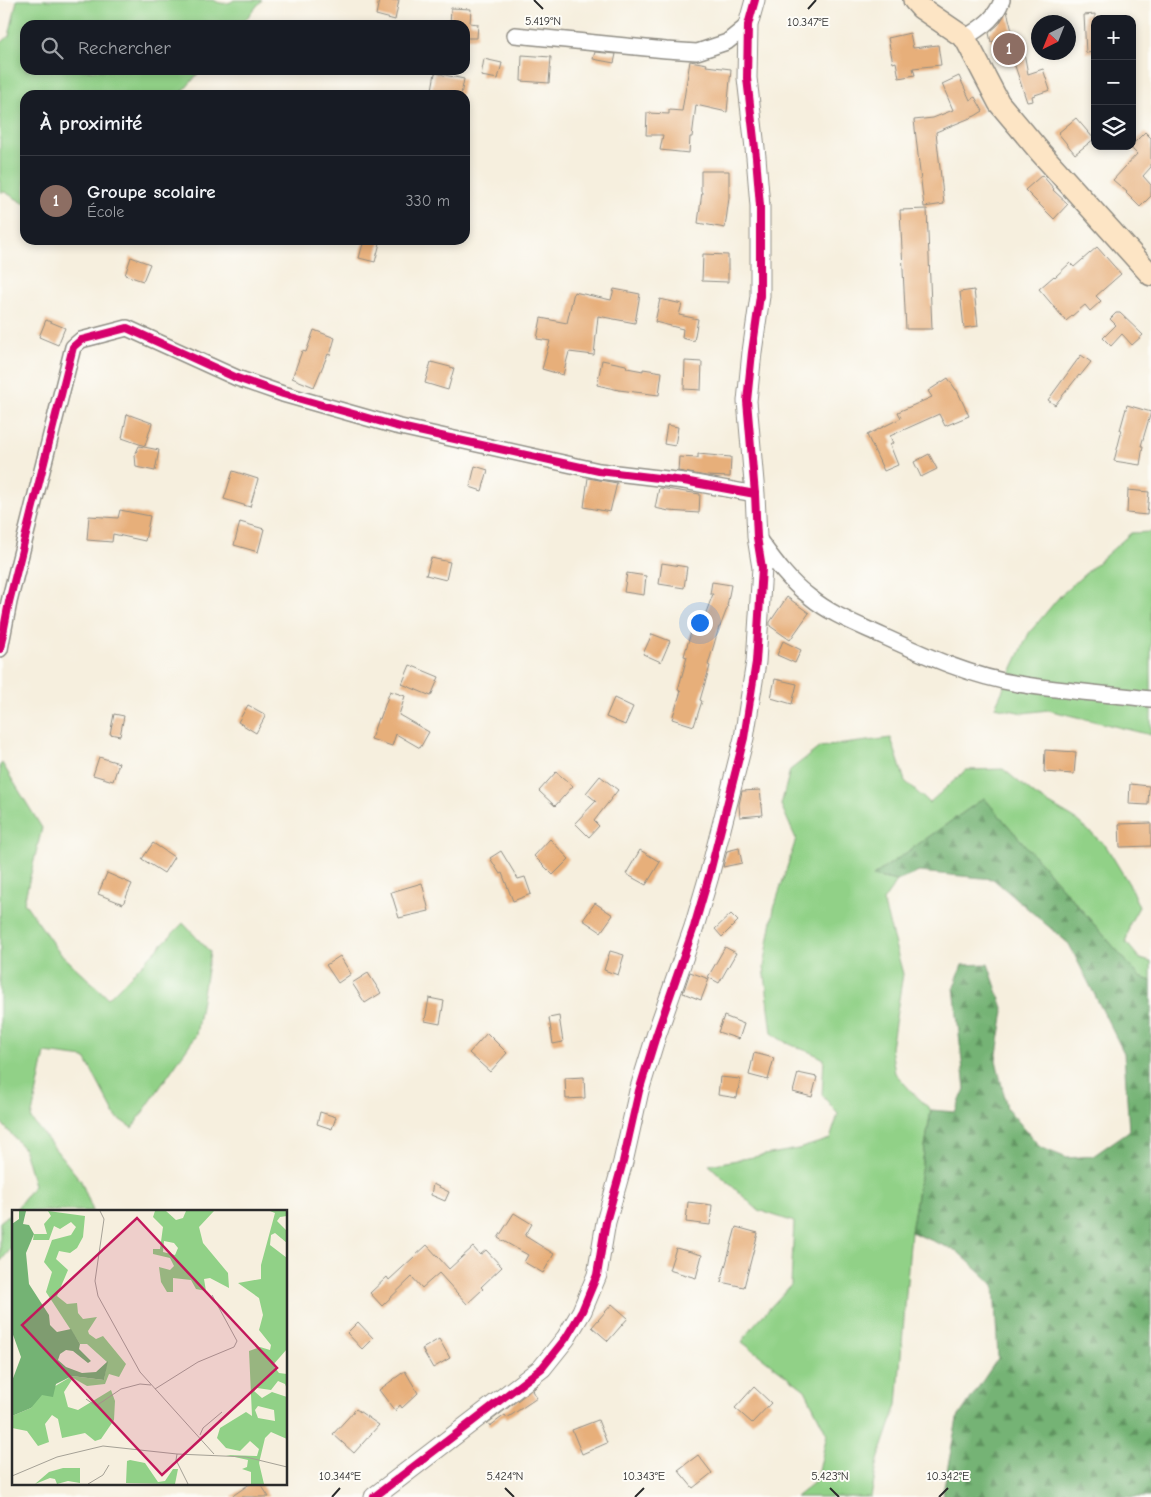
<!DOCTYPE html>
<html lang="fr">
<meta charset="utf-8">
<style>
body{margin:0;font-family:"Comic Neue",sans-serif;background:#242831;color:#f1f3f6}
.controls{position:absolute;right:15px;top:15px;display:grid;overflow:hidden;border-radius:10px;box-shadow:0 2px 8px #0003}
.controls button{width:45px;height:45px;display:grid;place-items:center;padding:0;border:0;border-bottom:1px solid #363941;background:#171b24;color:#f1f3f6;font:25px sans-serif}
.compass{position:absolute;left:1031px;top:15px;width:45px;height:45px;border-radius:50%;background:#171b24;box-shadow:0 2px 8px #0003;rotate:223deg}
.you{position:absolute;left:699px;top:622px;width:18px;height:18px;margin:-12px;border:4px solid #fff;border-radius:50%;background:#1a73e8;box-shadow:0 0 0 8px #1a73e833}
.badge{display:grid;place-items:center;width:32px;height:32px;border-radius:50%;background:#7c3aed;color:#fff;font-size:16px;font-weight:700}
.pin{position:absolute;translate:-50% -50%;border:2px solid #fff;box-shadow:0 1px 5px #0006}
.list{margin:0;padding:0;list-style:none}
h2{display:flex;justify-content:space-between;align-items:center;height:65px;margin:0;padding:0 20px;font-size:21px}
h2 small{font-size:16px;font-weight:400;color:#9ea1a6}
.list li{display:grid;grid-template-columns:32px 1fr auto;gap:15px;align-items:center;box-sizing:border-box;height:90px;padding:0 20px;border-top:1px solid #363941}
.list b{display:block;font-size:19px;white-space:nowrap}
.list p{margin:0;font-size:16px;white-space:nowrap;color:#9ea1a6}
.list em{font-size:16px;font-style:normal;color:#9ea1a6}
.icon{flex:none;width:28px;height:28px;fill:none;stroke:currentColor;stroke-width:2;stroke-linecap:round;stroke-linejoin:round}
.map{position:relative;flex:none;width:1151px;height:1497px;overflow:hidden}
.search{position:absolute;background:#171b24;box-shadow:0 2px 8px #0003;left:20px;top:20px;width:450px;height:55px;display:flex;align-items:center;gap:12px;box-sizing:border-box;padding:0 18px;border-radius:15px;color:#9ea1a6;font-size:19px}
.panel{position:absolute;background:#171b24;box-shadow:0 2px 8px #0003;left:20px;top:90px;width:450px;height:155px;border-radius:15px}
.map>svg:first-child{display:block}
.green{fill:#91d187;stroke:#5e7e59}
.forest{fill:url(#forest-firs);stroke:#506f50}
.building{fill:#e7af7a}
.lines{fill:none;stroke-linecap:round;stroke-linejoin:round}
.minor-casing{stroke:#908d84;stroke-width:18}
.tertiary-casing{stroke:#908d84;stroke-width:21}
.secondary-casing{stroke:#908d84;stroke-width:24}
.minor{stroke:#fff;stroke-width:15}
.tertiary{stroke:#fff;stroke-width:19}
.secondary{stroke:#fde5c5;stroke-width:21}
.cycleway-casing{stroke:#fdfcf7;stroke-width:11}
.cycleway{stroke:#d6006c;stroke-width:8}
.ticks{fill:none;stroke:#2b2b2b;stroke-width:2}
.inset-road{fill:none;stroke:#a5a196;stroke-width:1}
.view{fill:#c2185b;fill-opacity:0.15;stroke:#c2185b;stroke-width:2.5}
.inset-edge{fill:none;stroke:#2b2b2b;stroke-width:2.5}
.ticks-label{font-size:12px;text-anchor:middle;fill:#2b2b2b;stroke:#fdfcf7;stroke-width:4;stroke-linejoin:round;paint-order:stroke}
</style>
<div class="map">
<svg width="1151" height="1497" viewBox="0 0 1151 1497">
<defs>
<pattern id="forest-firs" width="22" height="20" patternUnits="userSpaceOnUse" patternTransform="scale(1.25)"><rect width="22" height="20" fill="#74b374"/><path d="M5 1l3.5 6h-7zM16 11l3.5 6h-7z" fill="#5f925f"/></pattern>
</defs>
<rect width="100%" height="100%" fill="#fdfcf7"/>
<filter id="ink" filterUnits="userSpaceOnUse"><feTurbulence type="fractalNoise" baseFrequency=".02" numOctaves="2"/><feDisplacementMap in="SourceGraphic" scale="10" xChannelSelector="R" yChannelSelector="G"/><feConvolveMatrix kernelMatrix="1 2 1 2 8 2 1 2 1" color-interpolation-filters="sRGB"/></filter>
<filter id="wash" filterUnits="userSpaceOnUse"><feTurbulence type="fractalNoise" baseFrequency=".0096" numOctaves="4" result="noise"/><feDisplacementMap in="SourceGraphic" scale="20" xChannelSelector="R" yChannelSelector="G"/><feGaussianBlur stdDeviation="1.12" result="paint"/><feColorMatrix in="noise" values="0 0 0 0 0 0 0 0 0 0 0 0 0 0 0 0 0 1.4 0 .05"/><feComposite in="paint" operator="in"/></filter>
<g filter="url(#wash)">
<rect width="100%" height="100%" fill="#f6efde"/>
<g class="green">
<path d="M17 0H214C219 4 228 5 234 0H262L241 25H25V70H201L180 95H25V204L5 192H0V44L9 36Z"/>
<path d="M1151 532V735L1048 710 1023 713 995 707 1029 633 1060 596 1131 533Z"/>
<path d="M891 738 905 781 929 803 966 770 1003 769 1036 796 1075 819 1106 846 1129 884 1139 907 1130 923 1126 942 1140 959 1151 962V981L1140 977 984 798 873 876 897 881 883 901 903 974 891 1048 895 1073 911 1091 931 1110 911 1232 897 1405 878 1460 871 1497H796L817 1480 827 1434 805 1390 742 1342 753 1326 791 1285 794 1222 758 1210 709 1165 798 1149 830 1139 838 1114 822 1095 824 1059C807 1049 786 1046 772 1033L764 967 774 908 796 839 781 805 790 770 820 747Z"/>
<path d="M2 763 42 828 24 902 58 951 108 998 183 923 210 952 196 1035 132 1128 116 1117 85 1058 45 1053 31 1119 81 1181 93 1211H14V1245L0 1262V1222L17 1208 34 1185 24 1149 0 1121V765Z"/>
</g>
<path class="forest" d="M984 798 1140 977 1151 981V1497H942L957 1419 998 1358 994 1285 957 1251 911 1232 931 1110 955 1112 965 1089 954 987 962 965 988 964 1004 1011 996 1060 1007 1108 1040 1147 1067 1158 1093 1156 1129 1131 1124 1053 1069 944 993 879 919 872 897 881 873 876Z"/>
<g id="blocks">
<g class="building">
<path d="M379 0H399L395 20 376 15Z"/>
<path d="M451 8 471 9 470 23 478 24 477 38H465V25H450Z"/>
<path d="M1007 11 1014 39 1021 37 1028 74 1043 69 1050 90 1032 96 1033 101 1027 102 1013 60 1005 62 1004 57 1002 58 999 40 991 42 989 33 999 24Z"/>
<path d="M1095 14V52L1086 53 1084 15Z"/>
<path d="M910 33 913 48 938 45 941 65 913 68 915 75 899 78 896 62 893 63 888 38Z"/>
<path d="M595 52 616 54 614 63 593 59Z"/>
<path d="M522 55 551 57 549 83 521 81Z"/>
<path d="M484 59 502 63 498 79 481 76Z"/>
<path d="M690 61 707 64 706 66 731 69 727 112 696 105 692 137H690L689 153 660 150 663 135H646L647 113 669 114V110L682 111Z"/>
<path d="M435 73 464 79 461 95H431Z"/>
<path d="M959 76 970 100 975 97 983 111 975 116 936 132 944 204 924 207 914 120 933 118 953 110 942 84Z"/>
<path d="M1076 118 1094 139 1075 154 1058 133Z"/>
<path d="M1145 132 1151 138V167L1143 176 1151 185V196L1140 207 1126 193 1127 192 1113 180 1137 154 1130 147Z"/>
<path d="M701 171H729V198L725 228 698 223 702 192H701Z"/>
<path d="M1042 175 1054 189 1053 190 1068 204 1054 219 1025 190Z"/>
<path d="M927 209 932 329H906L900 210Z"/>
<path d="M364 240H369L380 243 375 262 359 258Z"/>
<path d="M1097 247 1121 274 1096 296 1101 301 1090 311 1085 305 1066 321 1039 289 1054 276 1055 277 1070 263 1074 267Z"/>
<path d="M703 254 728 255V282L702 281Z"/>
<path d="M131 257 150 264 143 281 125 275Z"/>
<path d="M614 289 640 294 635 323 598 316 594 355 569 352 563 375 542 369 550 341 537 339 541 318 567 323 574 292 611 300Z"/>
<path d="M974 290 978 326 964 328 960 292Z"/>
<path d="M660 299 682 304 679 315 698 319 694 341 682 338 683 329 655 322Z"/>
<path d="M1116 313H1120L1143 335 1132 345 1122 334 1111 346 1103 338 1116 325 1110 319Z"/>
<path d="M46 320 65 328 58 345 39 337Z"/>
<path d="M314 330 335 338 330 355 328 354 314 387 292 378 302 351 306 352Z"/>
<path d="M1081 355 1091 362 1080 376 1079 375 1055 405 1048 400Z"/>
<path d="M602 360 626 365 627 368 643 371V369L662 372 659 395 619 390 597 385Z"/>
<path d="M685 361 702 362 701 390 684 389Z"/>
<path d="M431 362 454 368 448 390 425 383Z"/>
<path d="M948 378 956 390H957L969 416 945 426 939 414 890 436 893 443 890 445 898 465 884 471 867 435 901 418 898 412 932 397 928 391Z"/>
<path d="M1127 405 1151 412 1141 446H1143L1140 465 1114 461 1122 430H1120Z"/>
<path d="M127 414 152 423 145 446 122 438Z"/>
<path d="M667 425 678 427 675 446 664 444Z"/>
<path d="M139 446 159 450 155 471 136 467 135 455Z"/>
<path d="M698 454 731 457 730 477 706 476 678 471 679 457 698 458Z"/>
<path d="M929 454 937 469 921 477 914 462Z"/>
<path d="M475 466 488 470 482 491 470 487Z"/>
<path d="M233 471 258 479 250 507 224 499Z"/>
<path d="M588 478 617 483 610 512 584 507Z"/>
<path d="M659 488 700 494 699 513 669 511 655 508Z"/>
<path d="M1128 490 1149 492 1147 515 1127 513Z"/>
<path d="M120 510 150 516 145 541 113 534 112 542 87 540 89 516 118 518Z"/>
<path d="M240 522 264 529 258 552 234 545Z"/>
<path d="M431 558 450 562 446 580 426 575Z"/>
<path d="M662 563 687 567 684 588 659 584Z"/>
<path d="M627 573 646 576 644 595 624 592Z"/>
<path d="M712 582 731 585 727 606H728L720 627H719L708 665 710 666 700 700 702 701 694 726 672 719 681 691 678 690 687 657 684 656 692 629 699 631 713 594H710Z"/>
<path d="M787 597 809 613 790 640 770 626V622Z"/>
<path d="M652 634 670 641 661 662 643 654Z"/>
<path d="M783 641 801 650 795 663 777 655Z"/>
<path d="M410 665 439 677 431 696 402 684Z"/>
<path d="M775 679 797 684 792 704 771 698Z"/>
<path d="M390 691 405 696 399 715 429 732 420 748 396 734 392 746 371 739 378 718 380 719Z"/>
<path d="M614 698 633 707 625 725 606 717Z"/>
<path d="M248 705 266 715 256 733 238 722Z"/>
<path d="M114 714 124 716 120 736 110 734Z"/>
<path d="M1045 750 1076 752 1074 774 1044 772Z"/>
<path d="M99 757 119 763 113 781 93 775Z"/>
<path d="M556 772 573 786 555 806 539 791Z"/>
<path d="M600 776 618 790 594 821 599 826 589 837 575 823 596 801 586 793Z"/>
<path d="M1130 784 1149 786 1148 805 1129 804Z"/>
<path d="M760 790 763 815 740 817 739 805 742 791Z"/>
<path d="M1151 823V846L1120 847 1119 824Z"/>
<path d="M550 839 569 859 553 875 534 856Z"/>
<path d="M153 843 174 857 164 873 142 859Z"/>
<path d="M739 848 742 863 723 867 727 851Z"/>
<path d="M640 850 660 862 646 885 626 874Z"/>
<path d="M501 851 518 879 525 877 531 894 513 901 502 873 500 874 490 858Z"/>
<path d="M107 873 132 884 123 904 98 894Z"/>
<path d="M422 883 429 911 399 918 391 892Z"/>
<path d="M595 903 613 915 601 932 583 920Z"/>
<path d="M731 914 738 921 722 937 715 929Z"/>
<path d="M725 947 736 953 719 983 708 977Z"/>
<path d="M610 951 624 955 618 975 604 970Z"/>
<path d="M340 956 351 974 338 983 326 965Z"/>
<path d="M690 972 709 979 701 1000 683 993Z"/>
<path d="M368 973 381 993 365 1003 352 983Z"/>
<path d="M429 998 444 1001 440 1024 425 1021Z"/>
<path d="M559 1016 563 1042 553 1044 549 1018Z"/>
<path d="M724 1016 744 1024 739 1039 718 1032Z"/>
<path d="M487 1033 507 1053 490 1072 469 1053Z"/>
<path d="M754 1053 774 1058 768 1080 749 1075Z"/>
<path d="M798 1073 817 1077 812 1097 793 1092Z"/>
<path d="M584 1077 585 1098 566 1099 565 1078Z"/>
<path d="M720 1077 740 1079 737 1098 718 1095Z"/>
<path d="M320 1112 336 1117 332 1129 317 1124Z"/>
<path d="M433 1184 449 1192 445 1201 431 1195Z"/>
<path d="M688 1202 712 1205 710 1225 686 1222Z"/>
<path d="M514 1213 532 1224 525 1236 554 1254 543 1273 524 1262 528 1255 498 1238Z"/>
<path d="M736 1227 758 1233 744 1287 721 1282Z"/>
<path d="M427 1245 449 1269 473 1247 480 1255 486 1250 502 1267 481 1287 483 1289 467 1304 439 1273 422 1288 412 1277 382 1306 370 1293 387 1277 389 1280Z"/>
<path d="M676 1248 702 1255 696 1278 669 1270Z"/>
<path d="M612 1304 628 1318 608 1341 592 1327Z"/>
<path d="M358 1322 373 1338 362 1349 347 1333Z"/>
<path d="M439 1339 450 1358 433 1368 422 1349Z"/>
<path d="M405 1371 418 1393 402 1408 400 1405 395 1411 379 1390Z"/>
<path d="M538 1385 532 1391 537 1398 507 1418 505 1415 490 1426 488 1423Z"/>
<path d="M754 1387 771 1403 752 1423 735 1408Z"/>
<path d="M356 1409 379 1425 354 1453 333 1434Z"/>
<path d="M598 1420 607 1443 582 1454 572 1430Z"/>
<path d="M698 1455 712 1473 693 1488 678 1470Z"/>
<path d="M251 1483H260L269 1497H231Z"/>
</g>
</g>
</g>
<g filter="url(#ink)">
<use href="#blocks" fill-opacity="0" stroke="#908d84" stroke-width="1"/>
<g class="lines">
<g class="minor-casing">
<g id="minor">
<path d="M515 35 666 50 697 52 727 42 748 25"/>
<path d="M965 38C981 27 995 20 1002 0"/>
<path d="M757 537C773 559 788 581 810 597 829 613 854 623 876 633 922 654 968 676 1019 684 1063 691 1107 694 1151 699"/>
<path d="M0 649 9 602 73 347 81 340 127 328 237 378 283 394 396 426 599 471 684 481 755 494"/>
</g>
</g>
<g class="tertiary-casing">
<path id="tertiary" d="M374 1497 542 1368 566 1338 582 1311 597 1275 606 1222 623 1162 639 1091 656 1036 694 927 709 876 744 738 756 662 762 568 757 537 755 494 747 401 752 352 760 296V206L756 157 747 78 748 25 755 0"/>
</g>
<g class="secondary-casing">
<path id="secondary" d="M914 0 921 8 965 38 999 103 1041 153 1151 275"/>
</g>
<use href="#minor" class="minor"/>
<use href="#tertiary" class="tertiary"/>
<use href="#secondary" class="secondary"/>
<g class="cycleway-casing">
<g id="cycleway">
<path d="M0 649 9 602 73 347 81 340 127 328 237 378 283 394 396 426 599 471 684 481 755 494"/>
<path d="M374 1497 542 1368 566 1338 582 1311 597 1275 606 1222 623 1162 639 1091 656 1036 694 927 709 876 744 738 756 662 762 568 757 537 755 494 747 401 752 352 760 296V206L756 157 747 78 748 25 755 0"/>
</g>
</g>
<use href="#cycleway" class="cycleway"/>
</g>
</g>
<path class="ticks" d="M534 0 543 9M808 9 816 0M505 1488 514 1497M830 1488 839 1497M332 1497 340 1488M635 1497 644 1488M939 1497 948 1488"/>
<g transform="translate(12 1210)">
<rect width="275" height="275" fill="#f6efde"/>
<path d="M36 1 73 6 71 27 65 38 58 43 47 41 44 49 56 60 45 86 55 94 65 93 66 103 71 109 85 107 76 121 77 124 84 129 91 126 114 154 107 167 97 164 93 174 75 176 61 168 52 182 56 197 66 200 99 180 103 191 102 210 89 229 83 231 73 223 50 228 46 209 40 205 33 214 37 232 26 236 15 221 0 218V206L19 198 25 187 60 166 92 170 95 152 75 134H68L34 82 40 62 32 52 40 30 59 25 64 17 59 12 48 19 42 16 37 30H21L22 24H35L32 14 39 6ZM143 1H154L164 10 171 8 174 1H202L187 17 191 33 216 63 217 78 198 68 192 69 194 81 184 79 179 70 161 68V82H155L149 72 147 57 158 60 162 56 158 48 141 44V39H148L151 17 141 7ZM152 31 162 33 166 38 163 45 151 42ZM258 1H275V6L268 7 265 11 275 21V33L263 23 259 25 258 35 275 48V139L261 155 267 163 275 164V179L273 174 266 171 259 180 245 178 242 181 250 188 260 182 275 187V229L259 222 253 228 247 253 252 274H239V262L230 259 235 257 236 250 214 245 245 246 247 239 238 231 228 241 214 238 205 228 208 218 234 202 240 206 237 141 248 137 258 140 259 135 247 120 251 105 247 88 226 73 249 69V55L263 3ZM246 196 262 200 263 211 246 208 243 200ZM118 250 133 253 146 272 153 271 161 259H166L163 274 114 273 115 251ZM51 258H68V273L56 271 45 274 43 269 38 268 23 274 37 262Z" fill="#91d187" fill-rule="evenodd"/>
<path d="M7 1H14L11 14 17 15 22 24 14 43 17 74 37 105 38 115 45 122 59 119 68 134 67 139 79 151 76 153 61 141 54 140 48 144 46 150 54 157 70 163 84 162 96 151 92 170 60 166 44 174 41 187 30 185 19 198 0 206V171L9 147 0 122V14L7 9Z" fill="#74b374"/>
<path class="inset-road" d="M88 1 92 9 83 71 86 86 128 162 202 244M143 179 186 152 222 137 225 131 200 85M74 189 84 196 109 179 128 174 139 175M188 225 191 218 210 202M165 244 164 250 176 274M0 266 45 247 91 236 165 244 234 247 275 257M76 274 91 265 97 255"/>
<path class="view" d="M125 8 265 158 150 265 10 115Z"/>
<rect width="275" height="275" class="inset-edge"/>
</g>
<g class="ticks-label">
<text x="543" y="25">5.419°N</text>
<text x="808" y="26">10.347°E</text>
<text x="340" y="1480">10.344°E</text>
<text x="644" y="1480">10.343°E</text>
<text x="948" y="1480">10.342°E</text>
<text x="505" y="1480">5.424°N</text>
<text x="830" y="1480">5.423°N</text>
</g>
</svg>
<div class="controls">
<button>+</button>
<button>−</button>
<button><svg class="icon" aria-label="layers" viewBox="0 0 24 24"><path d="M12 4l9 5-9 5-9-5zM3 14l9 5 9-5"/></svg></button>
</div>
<svg class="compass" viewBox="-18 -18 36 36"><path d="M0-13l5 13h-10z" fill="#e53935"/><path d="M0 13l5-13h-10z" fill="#9ea1a6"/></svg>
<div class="you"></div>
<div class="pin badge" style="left:1009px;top:49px;background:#8d6e63">1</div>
<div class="search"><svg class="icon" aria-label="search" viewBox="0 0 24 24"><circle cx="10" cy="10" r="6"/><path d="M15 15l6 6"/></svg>Rechercher</div>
<section class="panel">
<h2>À proximité<small></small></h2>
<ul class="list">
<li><span class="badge" style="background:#8d6e63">1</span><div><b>Groupe scolaire</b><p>École</p></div><em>330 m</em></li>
</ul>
</section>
</div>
